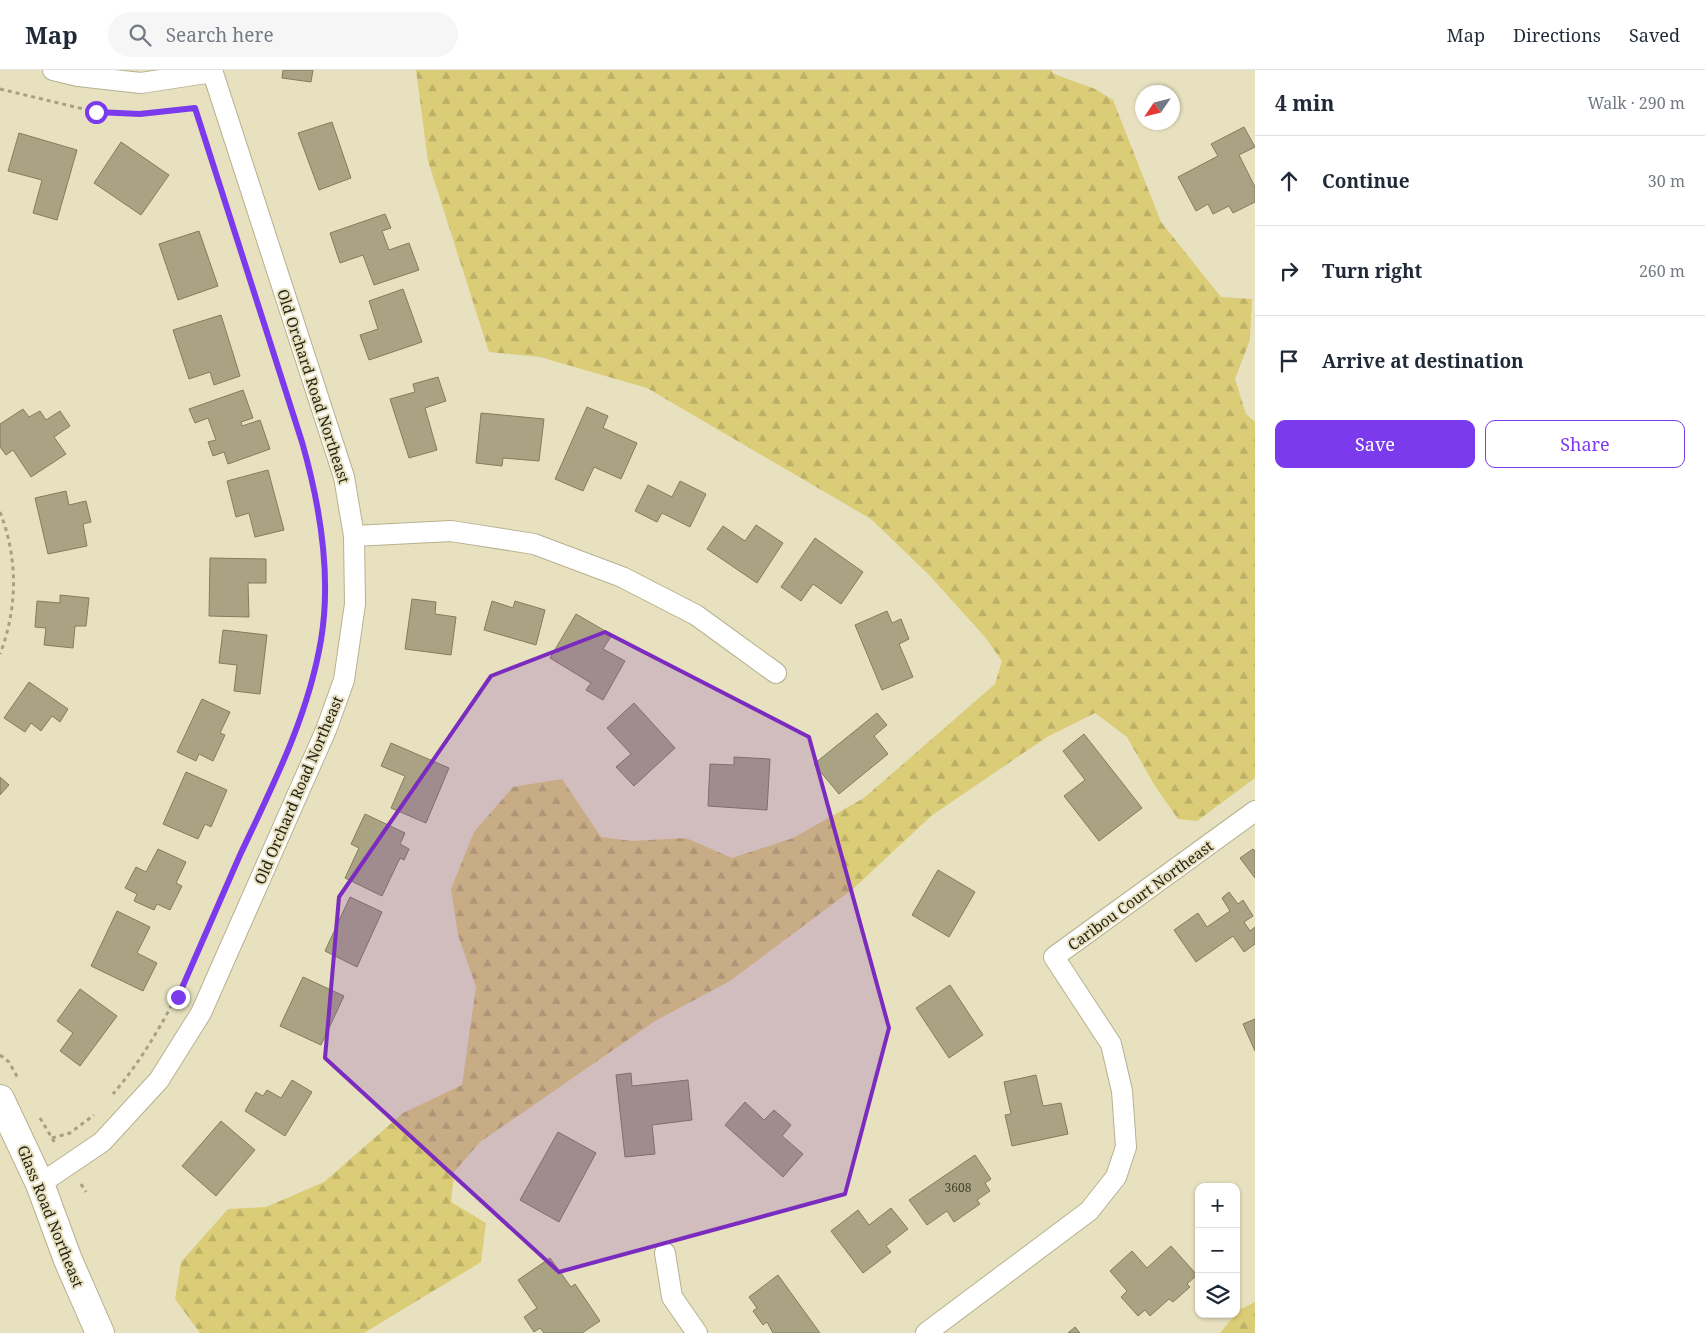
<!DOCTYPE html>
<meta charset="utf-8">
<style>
body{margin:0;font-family:"Noto Serif",serif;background:#f6f6f7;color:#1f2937}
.controls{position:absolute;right:15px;bottom:15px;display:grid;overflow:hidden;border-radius:10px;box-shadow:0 1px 4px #0004}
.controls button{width:45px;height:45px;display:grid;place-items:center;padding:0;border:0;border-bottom:1px solid #e0e1e3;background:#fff;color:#1f2937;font:25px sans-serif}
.compass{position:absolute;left:1135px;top:15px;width:45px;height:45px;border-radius:50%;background:#fff;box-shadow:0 1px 4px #0004;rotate:235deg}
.stop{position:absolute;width:15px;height:15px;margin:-11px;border:4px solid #7c3aed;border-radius:50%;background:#fff}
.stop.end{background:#7c3aed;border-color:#fff;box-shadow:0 1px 5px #0008}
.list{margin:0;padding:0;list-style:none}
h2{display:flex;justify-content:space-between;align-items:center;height:65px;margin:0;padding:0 20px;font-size:21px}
h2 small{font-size:16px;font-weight:400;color:#747a83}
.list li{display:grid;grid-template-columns:32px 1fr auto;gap:15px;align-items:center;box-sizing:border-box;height:90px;padding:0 20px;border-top:1px solid #e0e1e3}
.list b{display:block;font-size:19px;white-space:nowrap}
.list em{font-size:16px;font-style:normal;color:#747a83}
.actions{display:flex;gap:10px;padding:15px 20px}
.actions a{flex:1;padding:11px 0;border:1px solid #7c3aed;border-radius:10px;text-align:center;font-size:18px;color:#7c3aed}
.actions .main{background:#7c3aed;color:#fff}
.icon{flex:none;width:28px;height:28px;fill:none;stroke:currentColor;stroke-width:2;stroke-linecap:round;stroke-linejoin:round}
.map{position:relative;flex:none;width:1255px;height:1263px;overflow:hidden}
header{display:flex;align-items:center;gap:30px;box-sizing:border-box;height:70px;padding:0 25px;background:#fff;border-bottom:1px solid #e0e1e3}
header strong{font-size:24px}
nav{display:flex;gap:28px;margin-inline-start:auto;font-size:18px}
.search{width:350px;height:45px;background:#f6f6f7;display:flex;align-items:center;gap:12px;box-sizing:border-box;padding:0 18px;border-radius:28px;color:#747a83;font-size:19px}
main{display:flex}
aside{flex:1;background:#fff}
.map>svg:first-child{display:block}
.forest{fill:url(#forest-firs)}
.building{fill:#a9a383;stroke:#827d5d}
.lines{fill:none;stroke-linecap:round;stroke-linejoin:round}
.street-casing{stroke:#b7b190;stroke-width:22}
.secondary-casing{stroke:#b7b190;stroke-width:30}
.path{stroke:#a6a186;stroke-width:3;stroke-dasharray:4 4;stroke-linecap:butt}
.street{stroke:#fff;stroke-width:20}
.secondary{stroke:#fff;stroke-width:28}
.route{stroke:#7c3aed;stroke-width:6}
.marked{fill:#7b2cbf;fill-opacity:0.2;stroke:#7b2cbf;stroke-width:4;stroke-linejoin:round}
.labels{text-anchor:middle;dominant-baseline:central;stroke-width:4;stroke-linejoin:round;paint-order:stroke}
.number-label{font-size:12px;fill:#474332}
.street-label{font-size:15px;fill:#262317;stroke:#e7e1bf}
</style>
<header>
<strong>Map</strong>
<div class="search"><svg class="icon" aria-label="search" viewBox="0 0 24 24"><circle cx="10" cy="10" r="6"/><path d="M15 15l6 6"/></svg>Search here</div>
<nav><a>Map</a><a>Directions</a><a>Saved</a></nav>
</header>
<main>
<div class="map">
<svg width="1255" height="1263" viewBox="0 0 1255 1263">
<defs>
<pattern id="forest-firs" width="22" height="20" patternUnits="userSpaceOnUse" patternTransform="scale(1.25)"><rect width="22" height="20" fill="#dbcc77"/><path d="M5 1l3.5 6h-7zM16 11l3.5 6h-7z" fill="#bcaf66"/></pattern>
</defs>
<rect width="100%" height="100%" fill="#e7e1bf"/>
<g class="forest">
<path d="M416 0H1051L1054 4 1095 19 1113 30 1161 152 1221 227 1252 229 1250 270 1235 309 1246 344 1255 352V708L1197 751 1178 749 1155 716 1127 667 1095 643 1047 667 931 746 854 818 730 911 655 951 480 1072 454 1102 451 1132 486 1153 481 1192 364 1263H200L175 1229 181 1192 228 1139 266 1137 324 1112 403 1043 462 1015 476 917 458 865 451 819 474 762 513 717 562 709 601 767 632 771 686 768 732 788 793 768 864 728 995 614 1002 591 985 567 929 505 871 449 647 318 540 287 489 282 428 91Z"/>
<path d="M1255 1232V1263H1220L1239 1240Z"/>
</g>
<g class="building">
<path d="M283 0H313L311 12 282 8Z"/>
<path d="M332 52 351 108 319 120 298 63Z"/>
<path d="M1244 57 1255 77 1239 85 1255 117V132L1233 143 1229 136 1213 144 1208 134 1196 141 1178 107 1218 86 1211 74Z"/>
<path d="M19 63 77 80 57 150 33 143 42 110 8 101Z"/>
<path d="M121 72 169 105 141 145 94 113Z"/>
<path d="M385 144 391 158 382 161 389 180 409 173 419 200 374 215 363 185 340 193 330 163Z"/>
<path d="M199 161 218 216 178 230 159 174Z"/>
<path d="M403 219 422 272 369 290 360 265 378 259 369 231Z"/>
<path d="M221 245 240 306 214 315 210 302 189 309 173 260Z"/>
<path d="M438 307 446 331 425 338 437 380 409 388 390 329 415 322 413 314Z"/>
<path d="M243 320 253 348 241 352 242 356 260 350 270 379 228 394 224 382 213 386 208 372 216 370 208 348 195 353 189 339Z"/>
<path d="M587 337 608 346 603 358 637 373 621 409 594 397 583 421 555 409Z"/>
<path d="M23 339 29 347 40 341 46 350 60 341 70 356 54 367 66 384 31 407 13 380 6 385 0 377V354Z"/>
<path d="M481 343 544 349 539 391 503 388 502 396 476 393Z"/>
<path d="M268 400 284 460 255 467 249 443 236 447 227 411Z"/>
<path d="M680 411 706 424 690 457 662 443 657 452 635 441 648 415 672 427Z"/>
<path d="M66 421 69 435 86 431 91 452 83 454 87 476 48 484 35 428Z"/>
<path d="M756 455 783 473 757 513 707 479 723 456 745 471Z"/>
<path d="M815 468 863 502 841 534 813 514 801 531 781 517Z"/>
<path d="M210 488 266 489V513H248L249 547 209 546Z"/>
<path d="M60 525 89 528 86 556H75L73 578 44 575 46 558 35 557 37 531 60 533Z"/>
<path d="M412 529 436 532 435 544 456 547 451 585 405 579Z"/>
<path d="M492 531 513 538 515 531 545 540 536 575 484 560Z"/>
<path d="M887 541 892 553 901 549 909 569 899 574 913 607 882 620 855 555Z"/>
<path d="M576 544 612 565 603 579 625 591 603 630 586 620 591 613 550 588Z"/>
<path d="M223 560 267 565 260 624 234 621 237 595 219 593Z"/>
<path d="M29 612 68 639 60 652 52 646 41 661 31 653 25 662 4 648Z"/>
<path d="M202 629 230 642 220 663 225 665 213 691 199 684 196 691 177 682Z"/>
<path d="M634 633 675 678 634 716 616 697 631 684 607 658Z"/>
<path d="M877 643 887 655 874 666 888 684 839 724 814 694Z"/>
<path d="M1084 664 1142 738 1099 771 1064 726 1085 710 1063 681Z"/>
<path d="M391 673 449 698 426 753 391 738 405 706 381 696Z"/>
<path d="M734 687 770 689 767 740 708 736 710 694 734 695Z"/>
<path d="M186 702 227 720 211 757 205 754 198 769 163 754Z"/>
<path d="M0 707 9 715 0 725Z"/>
<path d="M365 744 405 763 400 774 409 779 404 790 400 788 382 826 345 808 359 778 351 774Z"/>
<path d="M158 779 186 792 176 813 182 816 170 840 157 834 154 840 134 831 137 824 125 818 136 797 146 802Z"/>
<path d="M1253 779 1255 781V808L1240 788Z"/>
<path d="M938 800 975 822 949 867 912 845Z"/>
<path d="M1229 822 1238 834 1243 830 1253 846 1244 852 1250 861 1255 857V874L1244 882 1233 866 1196 892 1174 860 1198 843 1207 857 1230 841 1222 828Z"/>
<path d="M350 827 382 842 357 897 325 881Z"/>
<path d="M117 841 150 857 137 883 157 893 143 921 91 896Z"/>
<path d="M303 907 344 926 321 975 280 956Z"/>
<path d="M950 915 983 965 949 988 916 938Z"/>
<path d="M80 919 117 946 80 996 60 981 73 963 57 951Z"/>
<path d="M1255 949V981L1243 954Z"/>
<path d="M631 1003 632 1016 688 1010 692 1050 652 1055 655 1084 625 1087 616 1005Z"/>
<path d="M1036 1005 1043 1036 1061 1033 1068 1064 1012 1076 1005 1045 1011 1044 1004 1012Z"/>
<path d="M292 1010 312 1022 285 1066 245 1041 256 1022 263 1026 267 1020 281 1028Z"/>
<path d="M745 1032 764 1050 774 1040 791 1055 782 1066 803 1084 783 1107 725 1055Z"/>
<path d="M221 1051 255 1080 216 1126 182 1096Z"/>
<path d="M558 1062 596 1083 559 1152 520 1130Z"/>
<path d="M975 1085 991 1109 985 1113 990 1121 977 1130 980 1134 954 1152 947 1141 927 1155 909 1130Z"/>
<path d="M891 1138 908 1159 886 1176 891 1182 863 1203 831 1161 858 1140 869 1155Z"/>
<path d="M1171 1176 1197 1205 1187 1214 1190 1217 1173 1232 1169 1229 1150 1246 1145 1240 1138 1246 1121 1227 1127 1221 1110 1201 1132 1181 1147 1198Z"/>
<path d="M550 1188 571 1217 575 1214 600 1251 582 1263H544L540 1258 534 1262 524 1247 537 1238 518 1210Z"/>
<path d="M778 1205 820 1263H773L767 1252 763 1255 753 1241 757 1238 749 1227Z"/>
<path d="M1075 1257 1080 1263H1068Z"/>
</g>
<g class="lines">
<g class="street-casing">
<g id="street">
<path d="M53 0 78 6 141 13 213 2"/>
<path d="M354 466 451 461 534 474 622 507 696 545 776 603"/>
<path d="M40 1114 102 1072 159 1010 201 943 326 660 344 610 355 534 354 466 344 407 212 0"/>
<path d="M665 1183 672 1227 697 1263"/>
<path d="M926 1263 1089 1141 1116 1107 1126 1077 1122 1021 1111 974 1054 887 1255 741"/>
</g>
</g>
<g class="secondary-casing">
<path id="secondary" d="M0 1029 40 1114 68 1190 100 1263"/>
</g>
<g class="path">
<path d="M0 19 96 42 118 44 195 38 302 372C320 435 331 504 321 570 307 650 269 722 236 795 200 874 170 957 113 1024"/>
<path d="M0 442C18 488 18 537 0 584"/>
<path d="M0 985 9 992 19 1010"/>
<path d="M40 1048 55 1073"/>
<path d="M52 1068 70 1063 94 1045"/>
<path d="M81 1114 86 1122"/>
</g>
<use href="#street" class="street"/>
<use href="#secondary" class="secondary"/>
</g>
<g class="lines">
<path class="route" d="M96 42 140 44 195 38 302 372C320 435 332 504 321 570 308 647 273 715 240 785 219 832 199 880 178 927"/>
</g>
<path class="marked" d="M605 562 809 667 889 958 845 1124 559 1202 325 988 339 827 491 606Z"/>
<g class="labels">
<g class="number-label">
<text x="958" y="1117">3608</text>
</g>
<g class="street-label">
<text transform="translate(314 316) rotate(72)">Old Orchard Road Northeast</text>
<text transform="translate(298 720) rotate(-67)">Old Orchard Road Northeast</text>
<text transform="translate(1140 825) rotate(-36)">Caribou Court Northeast</text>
<text transform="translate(51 1146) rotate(68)">Glass Road Northeast</text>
</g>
</g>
</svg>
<div class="controls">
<button>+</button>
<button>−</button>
<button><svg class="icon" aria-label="layers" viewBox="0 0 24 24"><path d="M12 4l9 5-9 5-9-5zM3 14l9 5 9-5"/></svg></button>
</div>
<svg class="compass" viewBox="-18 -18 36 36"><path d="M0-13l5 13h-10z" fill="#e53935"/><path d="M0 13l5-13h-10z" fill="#747a83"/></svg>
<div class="stop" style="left:96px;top:42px"></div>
<div class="stop end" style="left:178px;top:927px"></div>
</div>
<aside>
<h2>4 min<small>Walk · 290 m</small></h2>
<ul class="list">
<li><svg class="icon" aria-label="ahead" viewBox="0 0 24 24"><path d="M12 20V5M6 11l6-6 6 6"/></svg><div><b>Continue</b></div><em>30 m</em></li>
<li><svg class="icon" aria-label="right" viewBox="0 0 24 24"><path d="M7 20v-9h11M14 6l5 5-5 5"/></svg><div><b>Turn right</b></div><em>260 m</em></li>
<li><svg class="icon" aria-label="arrive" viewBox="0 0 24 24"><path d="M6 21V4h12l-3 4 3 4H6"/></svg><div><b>Arrive at destination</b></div></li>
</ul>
<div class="actions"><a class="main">Save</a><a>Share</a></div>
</aside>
</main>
